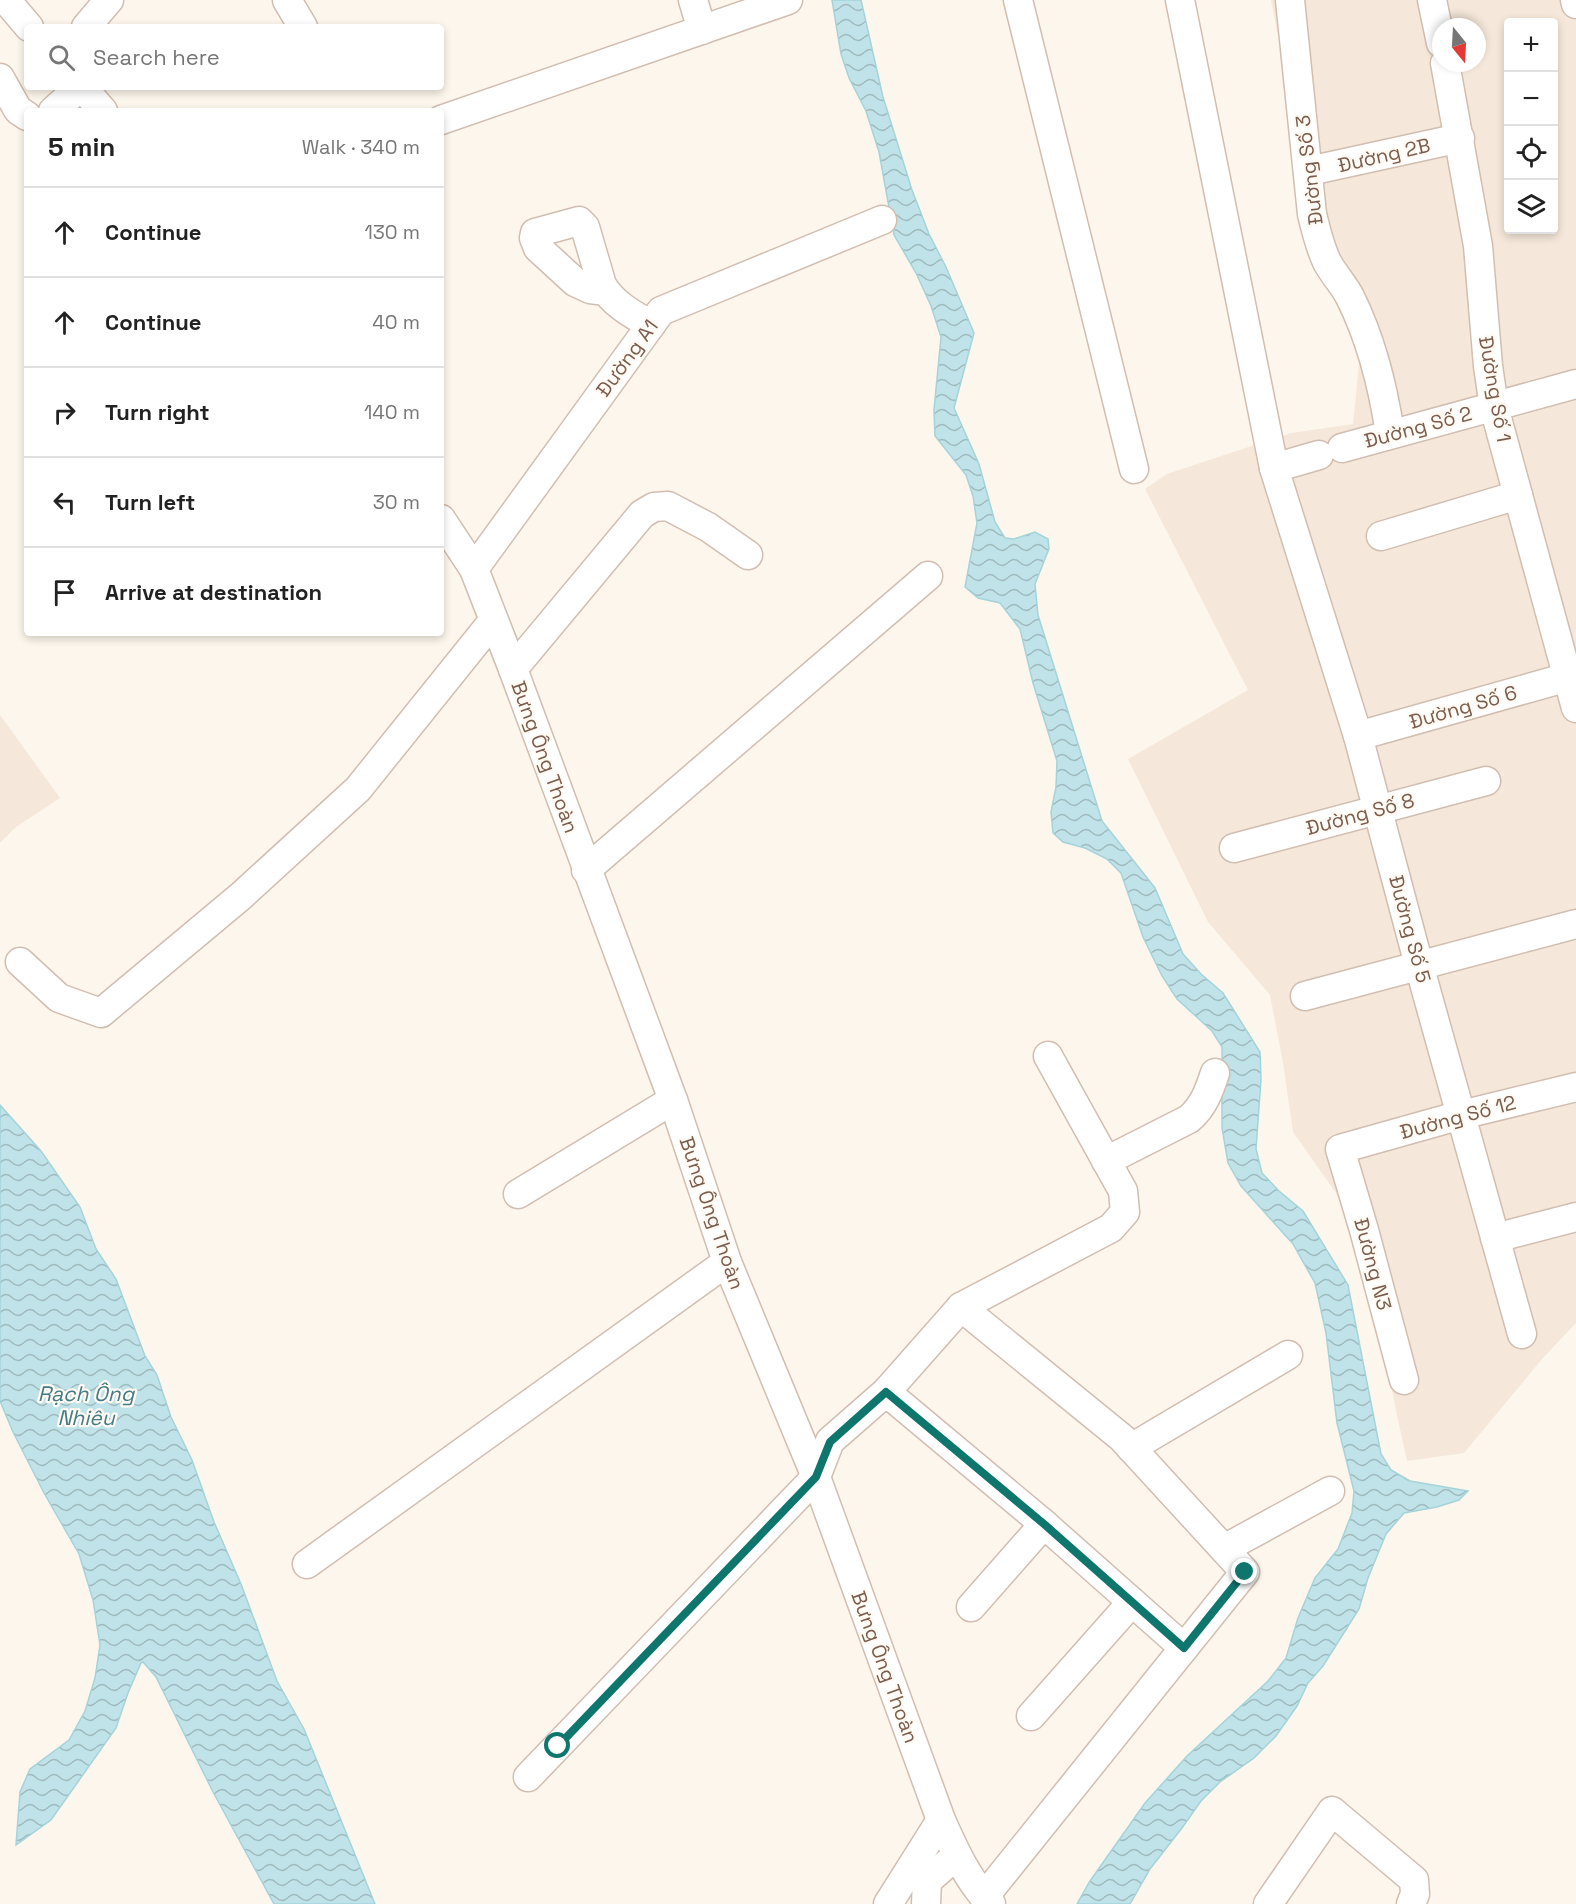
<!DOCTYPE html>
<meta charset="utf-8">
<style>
body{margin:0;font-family:"Space Grotesk",sans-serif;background:#f6f6f6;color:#222}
.controls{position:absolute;right:18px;top:18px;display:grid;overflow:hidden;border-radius:6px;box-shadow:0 3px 9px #0003}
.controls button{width:54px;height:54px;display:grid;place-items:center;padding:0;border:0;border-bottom:2px solid #e0e0e0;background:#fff;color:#222;font:30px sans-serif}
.compass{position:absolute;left:1432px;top:18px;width:54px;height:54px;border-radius:50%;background:#fff;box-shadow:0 3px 9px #0003;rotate:162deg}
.stop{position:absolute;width:18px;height:18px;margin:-14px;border:4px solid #0f766e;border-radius:50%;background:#fff}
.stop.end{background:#0f766e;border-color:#fff;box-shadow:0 2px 6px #0008}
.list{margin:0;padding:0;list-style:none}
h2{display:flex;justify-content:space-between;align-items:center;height:78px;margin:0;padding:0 24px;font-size:26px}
h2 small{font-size:20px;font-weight:400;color:#767676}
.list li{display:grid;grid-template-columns:39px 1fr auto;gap:18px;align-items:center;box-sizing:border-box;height:90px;padding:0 24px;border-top:2px solid #e0e0e0}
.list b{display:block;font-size:22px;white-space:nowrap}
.list em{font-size:20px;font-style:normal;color:#767676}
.icon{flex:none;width:33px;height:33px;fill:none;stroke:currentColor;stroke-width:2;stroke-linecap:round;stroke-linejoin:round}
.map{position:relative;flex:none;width:1576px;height:1904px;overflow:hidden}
.search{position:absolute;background:#fff;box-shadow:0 3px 9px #0003;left:24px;top:24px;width:420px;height:66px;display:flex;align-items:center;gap:15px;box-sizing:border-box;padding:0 21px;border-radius:6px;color:#767676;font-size:22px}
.panel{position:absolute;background:#fff;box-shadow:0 3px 9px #0003;left:24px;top:108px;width:420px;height:528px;border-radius:6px}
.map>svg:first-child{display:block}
.residential{fill:#f5e8da;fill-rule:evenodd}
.water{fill:url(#water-waves);stroke:#a5d3da;stroke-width:1.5}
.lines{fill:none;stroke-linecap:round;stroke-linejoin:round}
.minor-casing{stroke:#d1beb0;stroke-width:31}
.minor{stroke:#fff;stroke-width:28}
.route{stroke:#0f766e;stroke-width:8}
.labels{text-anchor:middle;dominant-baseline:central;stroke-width:4.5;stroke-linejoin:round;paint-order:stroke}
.street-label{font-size:20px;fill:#7a5c4d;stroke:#fffaf3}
.water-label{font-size:21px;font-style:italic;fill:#437c86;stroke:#fffaf3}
</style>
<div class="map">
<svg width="1576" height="1904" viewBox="0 0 1576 1904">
<defs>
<pattern id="water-waves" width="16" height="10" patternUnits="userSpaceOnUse" patternTransform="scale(1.5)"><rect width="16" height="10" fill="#bfe3e8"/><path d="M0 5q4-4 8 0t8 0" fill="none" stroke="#a0bbbe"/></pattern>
</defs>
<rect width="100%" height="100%" fill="#fdf6ec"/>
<g class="residential">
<path d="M1271 0H1576V1323L1543 1358 1464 1453 1407 1461 1395 1406 1362 1230 1293 1132 1283 1063 1270 995 1208 922 1128 759 1248 690 1145 489 1167 474 1291 433 1353 424 1363 324 1319 241ZM1508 22H1554V230H1508ZM1441 27H1477V63H1441Z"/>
<path d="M0 715 60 798 16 827 0 843Z"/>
</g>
<g class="water">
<path d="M832 0H861L883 97 912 190 929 234 946 267 974 333 954 408 979 464 995 522 1005 538 1014 539 1035 532 1048 539 1049 549 1035 584 1038 615 1102 821 1155 888 1183 954 1201 974 1223 993 1260 1052 1261 1079 1256 1149 1262 1173 1279 1191 1303 1211 1348 1285 1381 1454 1391 1470 1410 1481 1468 1491 1459 1500 1437 1507 1404 1513 1386 1534 1368 1578 1359 1609 1323 1666 1308 1683 1297 1706 1276 1736 1254 1758 1220 1782 1201 1801 1182 1828 1150 1869 1130 1904H1077L1090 1881 1145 1803 1187 1756 1268 1681 1286 1658 1298 1618 1315 1578 1338 1549 1352 1513 1354 1491 1337 1423 1326 1333 1315 1283 1293 1244 1241 1186 1228 1163 1222 1128V1047L1212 1031 1177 999 1162 976 1143 937 1121 873 1107 859 1085 848 1063 842 1053 833 1051 812 1056 787 1057 761 1033 683 1020 629 1000 603 978 598 965 587 977 523 973 496 966 475 935 436 934 410 941 337 931 306 916 273 894 235 879 152 866 111 849 78 841 54Z"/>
<path d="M0 1105 41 1151 80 1207 96 1249 116 1279 145 1356 157 1375 171 1417 192 1460 214 1522 241 1584 277 1681 304 1729 375 1904H274L213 1792 156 1677 143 1662 141 1663 128 1693 116 1728 51 1820 16 1845 20 1792 30 1769 69 1740 85 1711 95 1678 100 1645 93 1600 79 1554 44 1493 13 1432 0 1401Z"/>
</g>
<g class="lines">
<g class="minor-casing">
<g id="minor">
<path d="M6 0 29 27"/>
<path d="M287 0 303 27"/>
<path d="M693 0 702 30"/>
<path d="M1018 0 1134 469"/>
<path d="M1180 0 1274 468 1358 736 1419 965 1522 1334"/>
<path d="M1290 0 1312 214C1316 231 1320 247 1327 262 1334 275 1344 285 1350 297 1372 341 1383 386 1390 434"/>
<path d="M1432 0 1441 43"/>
<path d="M1575 0 1576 4"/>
<path d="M86 27 109 0"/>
<path d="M1445 63 1478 246 1488 366 1494 407 1576 708"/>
<path d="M0 78 18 110 27 116"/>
<path d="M82 87 103 111"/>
<path d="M53 111 80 87"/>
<path d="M441 120 788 0"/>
<path d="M1309 171 1460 138"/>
<path d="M606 291 590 289 575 282 538 248 534 238 535 233 579 221 585 227 602 285C613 304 632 314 651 325"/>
<path d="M1342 448 1576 384"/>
<path d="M1274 468 1319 455"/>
<path d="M441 519 474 569 513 669 673 1100 727 1262 816 1477 941 1820C954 1849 968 1881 991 1904"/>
<path d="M1381 536 1518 495"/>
<path d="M474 569 661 311 882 220"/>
<path d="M513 669 642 514 654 507 668 506 708 527 748 555"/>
<path d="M1358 736 1568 677"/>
<path d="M1234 848 1486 781"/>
<path d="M586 870 928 576"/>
<path d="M20 962 59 998 101 1013 241 896 358 789 493 621"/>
<path d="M1305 996 1576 924"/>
<path d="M1106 1161 1189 1119C1204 1106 1209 1091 1215 1073"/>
<path d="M518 1194 673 1100"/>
<path d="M1495 1238 1576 1217"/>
<path d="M961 1307 1122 1438 1245 1572 984 1897"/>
<path d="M1404 1380 1364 1230 1340 1149 1461 1115 1576 1087"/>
<path d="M886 1392 1044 1524 1184 1648"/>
<path d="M1131 1448 1288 1355"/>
<path d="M1224 1549 1330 1491"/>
<path d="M307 1564 727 1262"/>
<path d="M971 1607 1044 1524"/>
<path d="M1031 1716 1132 1602"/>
<path d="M528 1777 816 1477 830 1441 886 1392 961 1307 1111 1228 1125 1212 1123 1191 1048 1056"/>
<path d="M888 1904 941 1820"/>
<path d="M926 1904 927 1881 957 1855"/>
<path d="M1268 1904 1332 1811 1414 1880 1415 1894 1411 1904"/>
</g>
</g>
<use href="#minor" class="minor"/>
</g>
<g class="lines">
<path class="route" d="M558 1746 816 1477 830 1442 886 1392 1044 1524 1184 1648 1245 1572"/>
</g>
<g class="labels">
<g class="street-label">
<text transform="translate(1384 155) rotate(-13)">Đường 2B</text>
<text transform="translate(1309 170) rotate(-97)">Đường Số 3</text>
<text transform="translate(627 358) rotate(-54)">Đường A1</text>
<text transform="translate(1495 389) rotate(80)">Đường Số 1</text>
<text transform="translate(1418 427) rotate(-15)">Đường Số 2</text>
<text transform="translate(1463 707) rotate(-16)">Đường Số 6</text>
<text transform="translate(545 757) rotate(70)">Bưng Ông Thoàn</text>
<text transform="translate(1360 814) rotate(-15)">Đường Số 8</text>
<text transform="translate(1410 929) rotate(75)">Đường Số 5</text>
<text transform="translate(1458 1117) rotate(-15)">Đường Số 12</text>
<text transform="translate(712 1213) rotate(71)">Bưng Ông Thoàn</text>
<text transform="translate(1373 1264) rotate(75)">Đường N3</text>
<text transform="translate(885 1667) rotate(70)">Bưng Ông Thoàn</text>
</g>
<g class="water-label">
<text x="86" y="1393">Rạch Ông<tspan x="86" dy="24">Nhiêu</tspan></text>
</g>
</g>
</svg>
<div class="controls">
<button>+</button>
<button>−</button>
<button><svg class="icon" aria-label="locate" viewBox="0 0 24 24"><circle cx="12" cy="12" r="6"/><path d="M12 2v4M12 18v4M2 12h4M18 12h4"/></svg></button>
<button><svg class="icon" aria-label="layers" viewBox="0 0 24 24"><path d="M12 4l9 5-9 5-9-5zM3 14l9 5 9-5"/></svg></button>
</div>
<svg class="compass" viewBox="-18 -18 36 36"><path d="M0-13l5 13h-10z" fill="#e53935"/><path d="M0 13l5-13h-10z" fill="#767676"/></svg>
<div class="stop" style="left:558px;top:1746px"></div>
<div class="stop end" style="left:1245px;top:1572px"></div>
<div class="search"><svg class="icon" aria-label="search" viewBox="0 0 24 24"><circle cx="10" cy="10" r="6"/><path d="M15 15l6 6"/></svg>Search here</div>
<section class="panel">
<h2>5 min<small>Walk · 340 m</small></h2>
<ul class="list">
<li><svg class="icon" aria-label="ahead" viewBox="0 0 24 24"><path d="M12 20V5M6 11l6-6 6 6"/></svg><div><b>Continue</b></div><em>130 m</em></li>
<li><svg class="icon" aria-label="ahead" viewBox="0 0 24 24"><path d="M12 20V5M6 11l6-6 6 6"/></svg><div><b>Continue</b></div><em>40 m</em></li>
<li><svg class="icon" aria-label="right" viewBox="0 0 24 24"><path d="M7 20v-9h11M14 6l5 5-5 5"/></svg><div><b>Turn right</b></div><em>140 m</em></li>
<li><svg class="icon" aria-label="left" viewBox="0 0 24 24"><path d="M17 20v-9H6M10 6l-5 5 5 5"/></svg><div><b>Turn left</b></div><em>30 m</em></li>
<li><svg class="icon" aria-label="arrive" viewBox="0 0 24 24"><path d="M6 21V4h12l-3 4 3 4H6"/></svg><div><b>Arrive at destination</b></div></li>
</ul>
</section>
</div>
